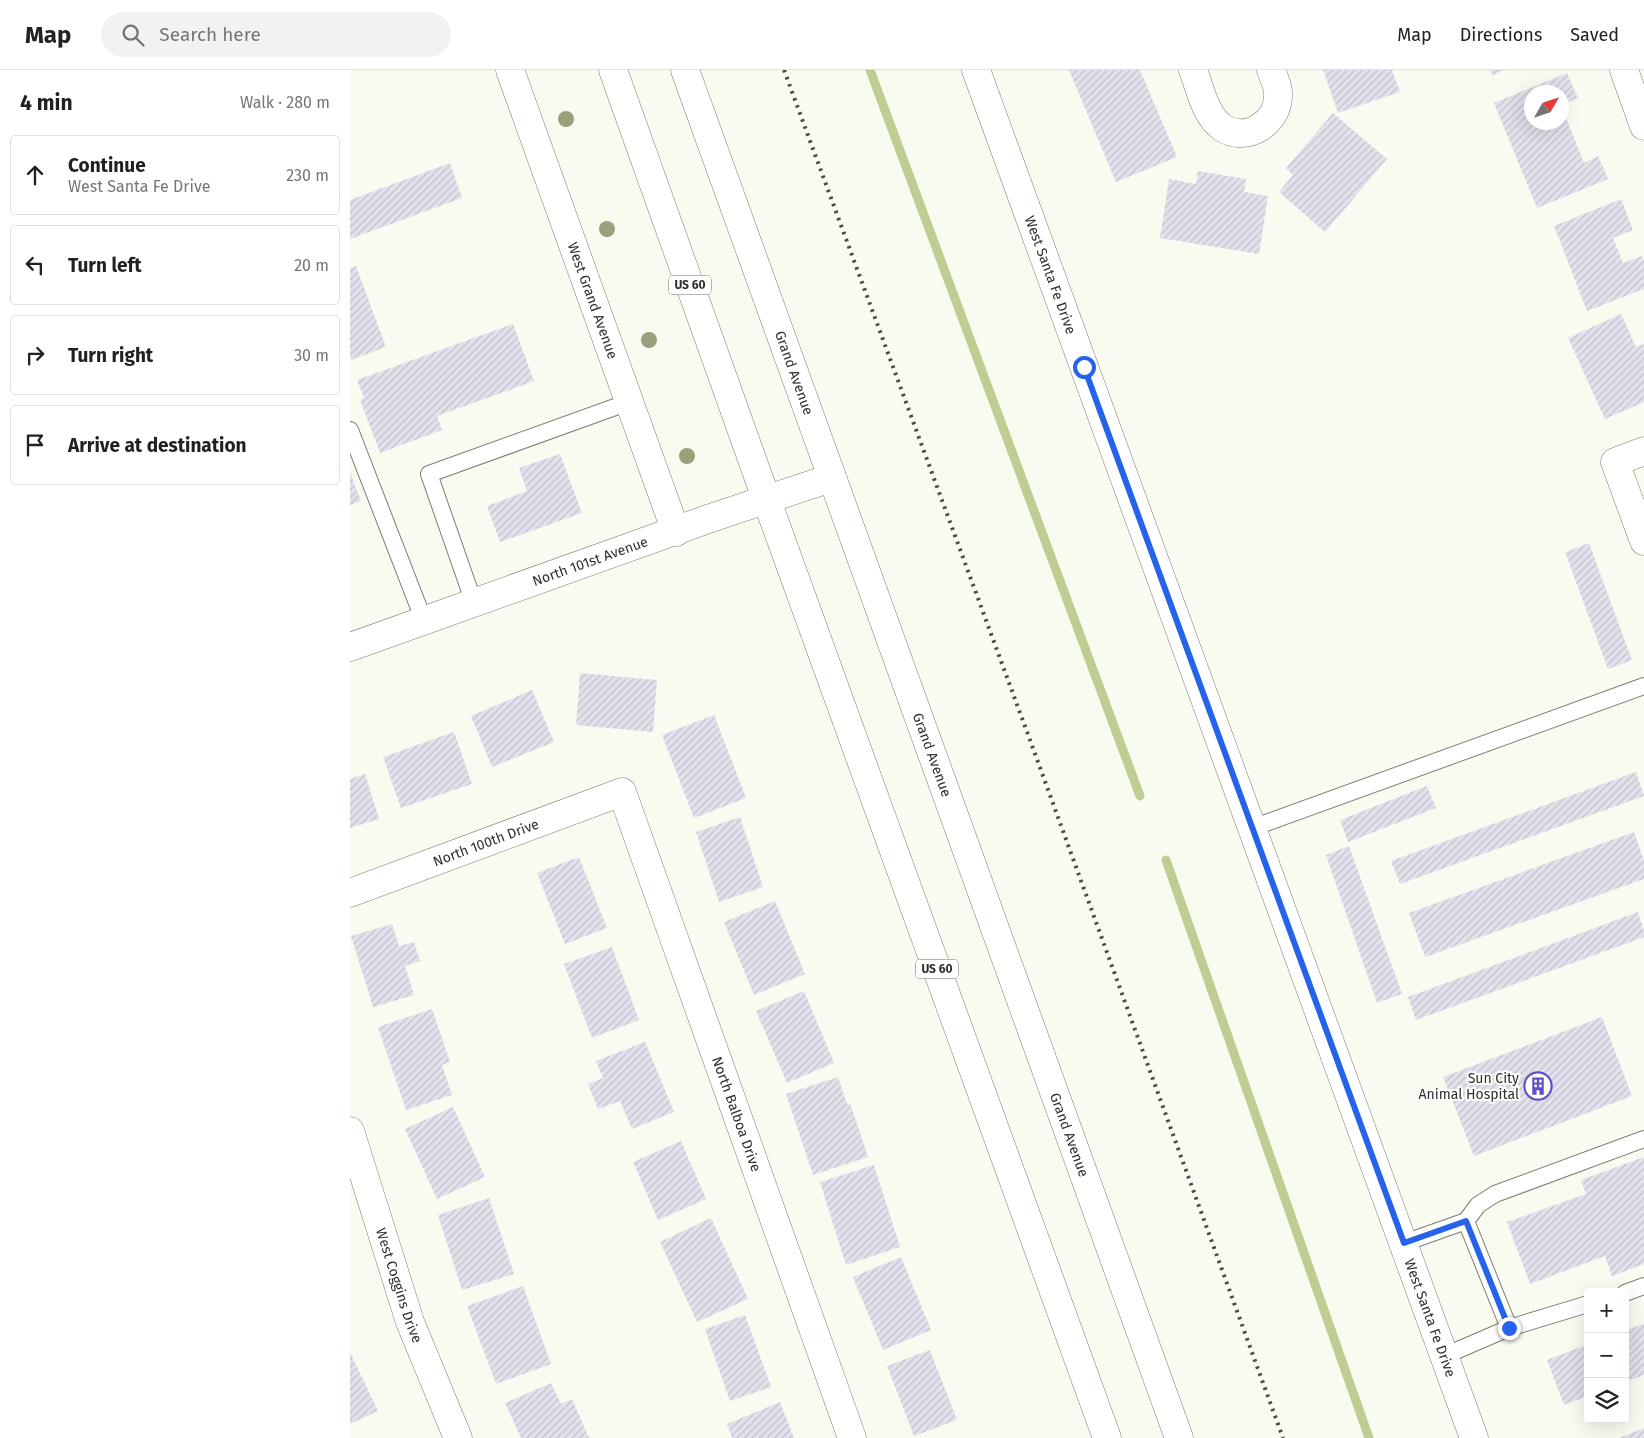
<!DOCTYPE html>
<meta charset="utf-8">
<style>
body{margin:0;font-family:"Fira Sans",sans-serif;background:#f2f2f2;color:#202124}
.controls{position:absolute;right:15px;bottom:15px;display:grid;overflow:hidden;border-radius:5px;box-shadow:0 5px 20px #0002}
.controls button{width:45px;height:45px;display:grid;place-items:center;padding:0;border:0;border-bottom:1px solid #e0e0e0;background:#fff;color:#202124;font:25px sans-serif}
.compass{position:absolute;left:1174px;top:15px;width:45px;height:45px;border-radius:50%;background:#fff;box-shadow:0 5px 20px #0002;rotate:51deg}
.stop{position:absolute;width:15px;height:15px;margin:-11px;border:4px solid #2563eb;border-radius:50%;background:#fff}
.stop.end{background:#2563eb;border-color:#fff;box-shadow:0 1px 5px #0008}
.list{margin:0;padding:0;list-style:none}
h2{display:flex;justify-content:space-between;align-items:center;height:65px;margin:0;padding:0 20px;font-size:21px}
h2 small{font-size:16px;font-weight:400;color:#757577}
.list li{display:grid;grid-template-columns:32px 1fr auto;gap:15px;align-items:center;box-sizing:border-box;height:80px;margin:0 10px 10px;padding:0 10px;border:1px solid #e0e0e0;border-radius:5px}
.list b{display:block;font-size:19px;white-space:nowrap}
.list p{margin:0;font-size:16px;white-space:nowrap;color:#757577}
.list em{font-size:16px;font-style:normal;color:#757577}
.icon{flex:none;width:28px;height:28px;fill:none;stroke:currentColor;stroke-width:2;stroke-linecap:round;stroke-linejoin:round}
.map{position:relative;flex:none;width:1294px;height:1368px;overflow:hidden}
header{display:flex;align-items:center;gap:30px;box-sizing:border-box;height:70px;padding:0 25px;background:#fff;border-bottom:1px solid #e0e0e0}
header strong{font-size:24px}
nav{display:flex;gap:28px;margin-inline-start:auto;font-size:18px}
.search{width:350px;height:45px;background:#f2f2f2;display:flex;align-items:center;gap:12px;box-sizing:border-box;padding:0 18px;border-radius:28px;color:#757577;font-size:19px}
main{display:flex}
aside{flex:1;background:#fff}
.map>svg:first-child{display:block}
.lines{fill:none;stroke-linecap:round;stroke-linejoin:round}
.stream{stroke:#becd92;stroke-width:9}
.building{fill:url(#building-hatch)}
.service-casing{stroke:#7b7e74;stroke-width:18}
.minor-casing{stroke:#7b7e74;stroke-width:29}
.trunk-casing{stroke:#7b7e74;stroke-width:29}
.service{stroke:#fff;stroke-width:16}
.minor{stroke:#fff;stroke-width:28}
.trunk{stroke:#fff;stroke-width:28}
.rail{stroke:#4b4c47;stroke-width:4;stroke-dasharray:2.5 5;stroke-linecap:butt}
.tree{fill:#99a17a}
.route{stroke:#2563eb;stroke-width:6}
.labels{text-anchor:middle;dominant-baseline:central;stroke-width:4;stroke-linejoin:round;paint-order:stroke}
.shield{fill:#fff;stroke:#6d6d6b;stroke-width:1}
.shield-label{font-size:12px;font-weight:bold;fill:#2e2f2b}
.street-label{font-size:14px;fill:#2e2f2b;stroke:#fff}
.poi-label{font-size:14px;fill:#2e2f2b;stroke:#fff;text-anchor:end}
</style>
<header>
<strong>Map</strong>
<div class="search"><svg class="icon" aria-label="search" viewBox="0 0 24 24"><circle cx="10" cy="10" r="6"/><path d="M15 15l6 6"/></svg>Search here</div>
<nav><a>Map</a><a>Directions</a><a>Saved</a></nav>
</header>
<main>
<aside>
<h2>4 min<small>Walk · 280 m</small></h2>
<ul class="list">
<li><svg class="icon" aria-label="ahead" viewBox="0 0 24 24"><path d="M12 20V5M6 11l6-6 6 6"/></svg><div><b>Continue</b><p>West Santa Fe Drive</p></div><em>230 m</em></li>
<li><svg class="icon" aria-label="left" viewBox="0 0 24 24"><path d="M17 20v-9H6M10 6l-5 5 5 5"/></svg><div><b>Turn left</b></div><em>20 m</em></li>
<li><svg class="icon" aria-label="right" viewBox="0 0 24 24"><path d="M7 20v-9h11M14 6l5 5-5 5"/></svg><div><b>Turn right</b></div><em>30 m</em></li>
<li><svg class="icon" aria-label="arrive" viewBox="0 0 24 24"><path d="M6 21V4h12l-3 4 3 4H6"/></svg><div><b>Arrive at destination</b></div></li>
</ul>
</aside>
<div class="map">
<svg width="1294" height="1368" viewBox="0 0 1294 1368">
<defs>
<pattern id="building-hatch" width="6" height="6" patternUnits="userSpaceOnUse" patternTransform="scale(1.25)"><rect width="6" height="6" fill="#e2e2ed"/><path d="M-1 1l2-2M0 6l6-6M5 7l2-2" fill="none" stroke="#c2c2cb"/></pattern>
</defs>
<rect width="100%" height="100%" fill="#f8fbf0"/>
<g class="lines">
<g class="stream">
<path d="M520 0 790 726"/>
<path d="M816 790 1019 1368"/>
</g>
</g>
<g class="building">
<path d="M719 0H790L827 87 766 112Z"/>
<path d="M973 0H1042L1050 22 988 43Z"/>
<path d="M1140 0H1155L1142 5Z"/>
<path d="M1217 3 1228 28 1212 35V22H1182V52H1212V38L1234 93 1248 86 1258 109 1187 138 1144 33Z"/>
<path d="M983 43 1037 89 975 162 929 122 943 105 936 98Z"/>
<path d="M100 93 112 128 0 169V130Z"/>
<path d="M848 101 896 109 894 122 918 126 909 184 810 168 819 109 846 114Z"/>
<path d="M1271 129 1283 160 1263 168 1273 193 1292 186 1294 191V219L1237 241 1204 156Z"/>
<path d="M6 196 36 277 1 290 0 286V198Z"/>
<path d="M1271 244 1286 277 1294 274V332L1255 349 1218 268Z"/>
<path d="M163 254 184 311 87 346 92 360 30 383 10 330 14 328 7 310Z"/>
<path d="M210 384 232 443 150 472 137 436 177 421 169 398Z"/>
<path d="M0 402 11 431 0 435Z"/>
<path d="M1239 473 1282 590 1258 599 1215 482Z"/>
<path d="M230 603 307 610 303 662 226 655Z"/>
<path d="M182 620 204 672 142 697 121 646Z"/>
<path d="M364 645 396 728 344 748 312 665Z"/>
<path d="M104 662 122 714 51 738 33 687Z"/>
<path d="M1286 702 1294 726 1050 814 1041 791Z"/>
<path d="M15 704 29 749 0 758V709Z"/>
<path d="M1077 716 1086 738 998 772 990 750Z"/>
<path d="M390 747 413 817 369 832 346 762Z"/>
<path d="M1284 762 1294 791V809L1075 887 1059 843Z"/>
<path d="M999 776 1052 924 1027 933 976 785Z"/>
<path d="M229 787 257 858 215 874 187 803Z"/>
<path d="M425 831 455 904 404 925 374 852Z"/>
<path d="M1288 842 1294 861V867L1066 950 1058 927Z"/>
<path d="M42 854 49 876 64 872 70 891 55 896 64 925 23 937 1 866Z"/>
<path d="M262 877 289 950 242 968 214 894Z"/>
<path d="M454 921 484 993 437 1013 406 941Z"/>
<path d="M82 939 100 992 92 995 102 1025 56 1040 28 957Z"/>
<path d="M1252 947 1282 1026 1124 1086 1093 1007Z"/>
<path d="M295 972 324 1042 282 1059 270 1031 248 1039 238 1014 253 1008 246 991Z"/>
<path d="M488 1007 497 1034 500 1033 518 1087 463 1105 436 1024Z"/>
<path d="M103 1037 135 1107 87 1129 55 1059Z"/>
<path d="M331 1071 356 1129 308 1150 283 1092Z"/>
<path d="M1294 1087V1194L1262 1206 1255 1186 1180 1214 1157 1152 1236 1124 1231 1110Z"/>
<path d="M524 1095 550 1177 496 1195 470 1112Z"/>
<path d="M139 1128 164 1204 112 1220 88 1145Z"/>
<path d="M361 1148 398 1229 347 1252 310 1172Z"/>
<path d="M551 1187 581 1260 533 1280 503 1207Z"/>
<path d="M173 1216 201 1294 146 1314 117 1236Z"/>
<path d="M395 1245 421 1317 380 1331 355 1259Z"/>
<path d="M1294 1254V1305L1275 1312V1260Z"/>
<path d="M1238 1274V1326L1214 1335 1197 1290Z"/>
<path d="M580 1280 607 1350 564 1366 537 1296Z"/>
<path d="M0 1282 28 1341 0 1354Z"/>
<path d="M201 1313 211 1334 222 1329 239 1368H171L155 1333Z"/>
<path d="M430 1332 444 1368H382L377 1354Z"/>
<path d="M1294 1358V1368H1269Z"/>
</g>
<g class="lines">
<g class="service-casing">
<g id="service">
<path d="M0 360 74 551"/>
<path d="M124 533 79 404 279 332"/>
<path d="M902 758 1294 616"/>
<path d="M1116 1151 1128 1135 1145 1124 1294 1069"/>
<path d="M1054 1173 1116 1151 1159 1258 1094 1286"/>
<path d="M1275 1223 1294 1216"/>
<path d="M1159 1258 1238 1234"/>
</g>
</g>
<g class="minor-casing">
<g id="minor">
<path id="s1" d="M160 0 326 462"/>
<path id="s2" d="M626 0 1124 1368"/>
<path d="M843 0C850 18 855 46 873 58 896 73 928 53 928 26 929 18 924 8 921 0"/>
<path d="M1274 0 1294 56"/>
<path d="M1294 381 1265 392 1294 471"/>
<path id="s3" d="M0 577 358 449 481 408"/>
<path id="s4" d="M0 823 272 722 502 1368"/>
<path id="s5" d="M0 1061 60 1252 108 1368"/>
</g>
</g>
<g class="trunk-casing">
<g id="trunk">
<path d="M263 0 417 431 757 1368"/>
<path id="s6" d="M335 0 829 1368"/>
</g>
</g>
<use href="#service" class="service"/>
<use href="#minor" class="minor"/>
<use href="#trunk" class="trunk"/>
<path class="rail" d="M434 0 680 670 933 1368"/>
</g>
<g class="tree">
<circle cx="216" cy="49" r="8"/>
<circle cx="257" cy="159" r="8"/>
<circle cx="299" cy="270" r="8"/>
<circle cx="337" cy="386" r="8"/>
</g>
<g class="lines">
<path class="route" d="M734 297 1054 1173 1116 1151 1159 1258"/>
</g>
<defs>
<g id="building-ring" transform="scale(1.4375)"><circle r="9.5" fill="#fff" stroke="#624fc8" stroke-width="1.5"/><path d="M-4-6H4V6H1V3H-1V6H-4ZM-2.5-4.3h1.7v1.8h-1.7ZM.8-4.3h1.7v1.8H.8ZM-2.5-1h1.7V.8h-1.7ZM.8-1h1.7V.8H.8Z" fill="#624fc8"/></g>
</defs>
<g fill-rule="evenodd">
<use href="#building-ring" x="1188" y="1016"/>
</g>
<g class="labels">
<g class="shield">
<rect x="319" y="205.5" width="42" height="19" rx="4"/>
<rect x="566" y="889.5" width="42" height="19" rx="4"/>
</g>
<g class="shield-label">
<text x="340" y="215">US 60</text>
<text x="587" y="899">US 60</text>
</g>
<g class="street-label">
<text stroke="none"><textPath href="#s2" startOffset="218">West Santa Fe Drive</textPath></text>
<text stroke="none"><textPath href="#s1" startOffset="245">West Grand Avenue</textPath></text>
<text stroke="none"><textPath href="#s6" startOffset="322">Grand Avenue</textPath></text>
<text stroke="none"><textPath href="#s3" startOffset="255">North 101st Avenue</textPath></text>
<text stroke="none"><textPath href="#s6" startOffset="728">Grand Avenue</textPath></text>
<text stroke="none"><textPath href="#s4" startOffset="145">North 100th Drive</textPath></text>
<text stroke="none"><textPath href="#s4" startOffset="632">North Balboa Drive</textPath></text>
<text stroke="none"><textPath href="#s6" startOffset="1132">Grand Avenue</textPath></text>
<text stroke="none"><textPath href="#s5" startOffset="162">West Coggins Drive</textPath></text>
<text stroke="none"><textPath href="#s2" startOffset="1328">West Santa Fe Drive</textPath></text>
</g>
<g class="poi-label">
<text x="1169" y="1008">Sun City<tspan x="1169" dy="16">Animal Hospital</tspan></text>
</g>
</g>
</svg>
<div class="controls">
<button>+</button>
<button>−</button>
<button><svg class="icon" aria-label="layers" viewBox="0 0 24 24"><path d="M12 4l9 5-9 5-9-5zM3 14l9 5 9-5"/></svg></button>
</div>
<svg class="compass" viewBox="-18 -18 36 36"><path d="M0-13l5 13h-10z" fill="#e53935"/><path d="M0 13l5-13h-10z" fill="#757577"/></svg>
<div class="stop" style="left:734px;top:297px"></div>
<div class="stop end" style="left:1159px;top:1258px"></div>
</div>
</main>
